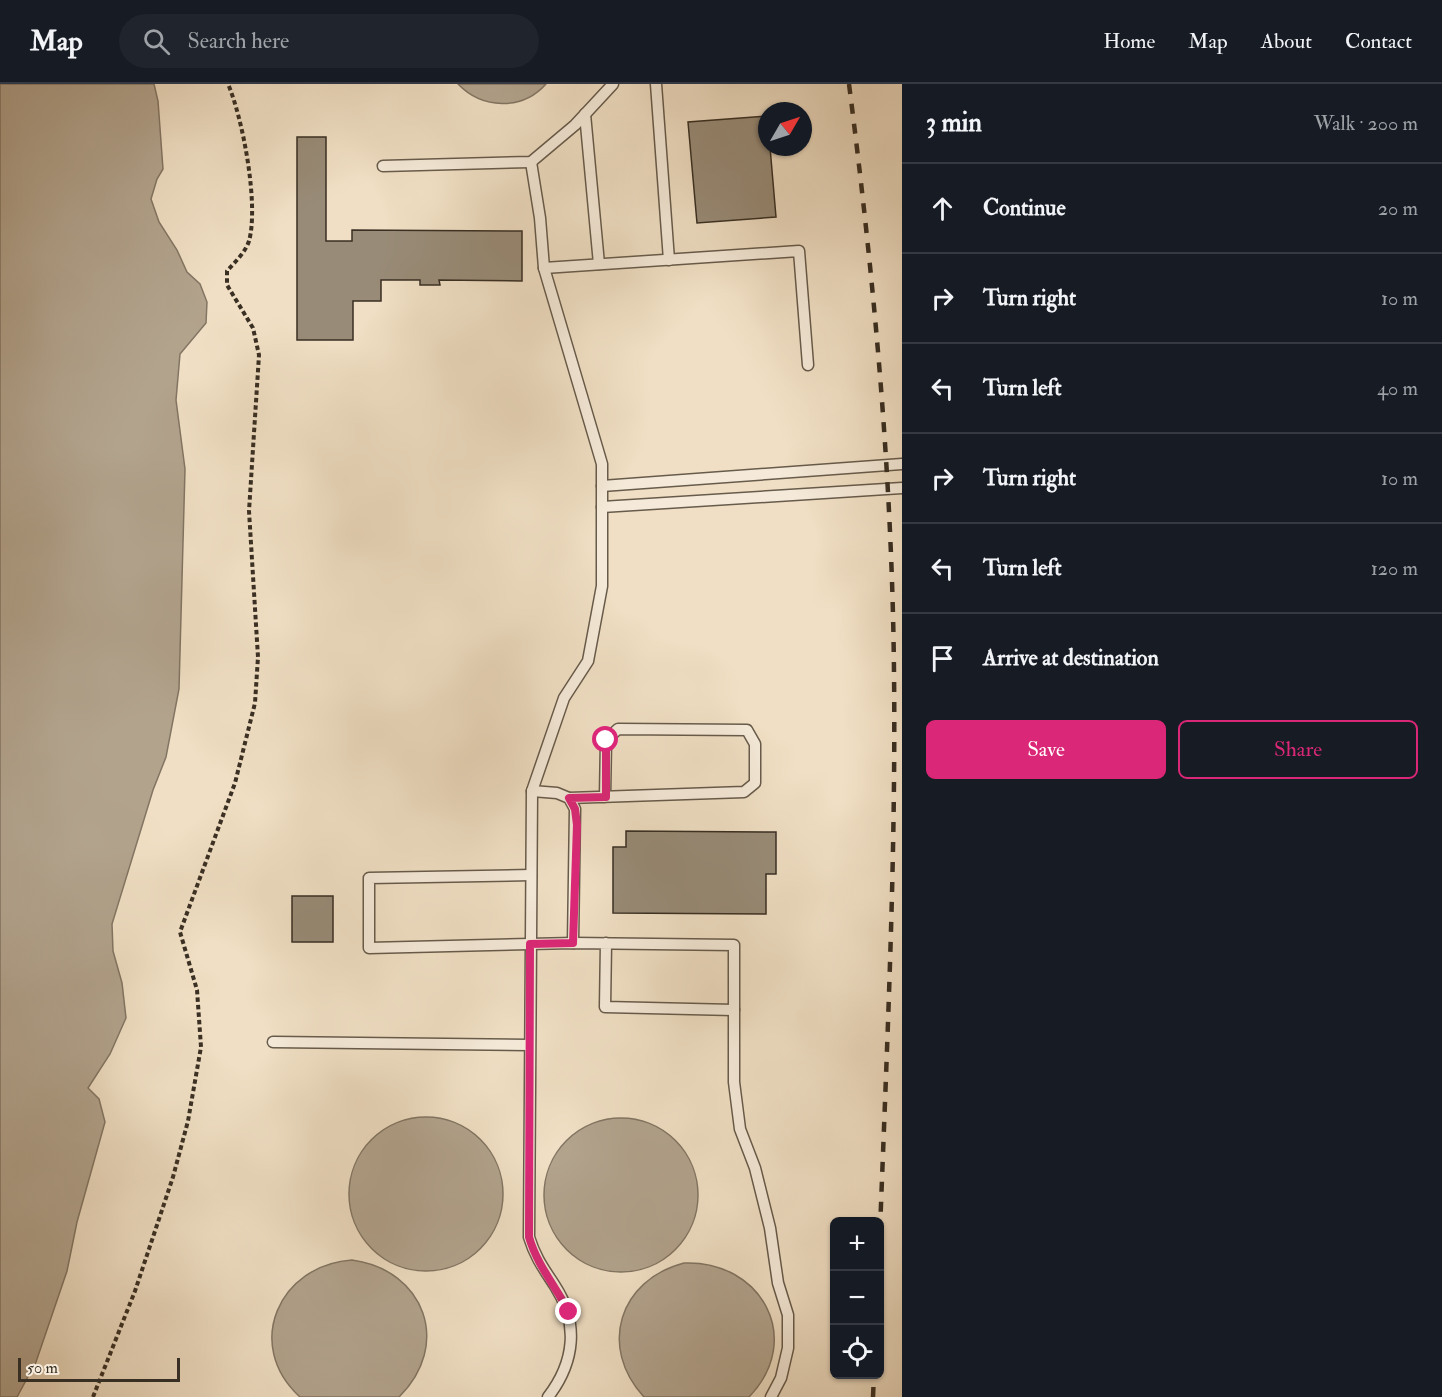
<!DOCTYPE html>
<meta charset="utf-8">
<style>
body{margin:0;font-family:"IM FELL Double Pica",serif;background:#20242c;color:#f1f3f6}
.controls{position:absolute;right:18px;bottom:18px;display:grid;overflow:hidden;border-radius:9px;box-shadow:0 2px 4px #0004}
.controls button{width:54px;height:54px;display:grid;place-items:center;padding:0;border:0;border-bottom:2px solid #363941;background:#171b24;color:#f1f3f6;font:30px sans-serif}
.compass{position:absolute;left:758px;top:18px;width:54px;height:54px;border-radius:50%;background:#171b24;box-shadow:0 2px 4px #0004;rotate:51deg}
.scale{position:absolute;left:18px;bottom:15px;width:162px;box-sizing:border-box;padding-left:6px;border:3px solid #392f23;border-top:0;font-size:16px;line-height:21px;white-space:nowrap;color:#392f23;-webkit-text-stroke:4px #f5ead9;paint-order:stroke}
.stop{position:absolute;width:18px;height:18px;margin:-14px;border:4px solid #db2777;border-radius:50%;background:#fff}
.stop.end{background:#db2777;border-color:#fff;box-shadow:0 2px 6px #0008}
.list{margin:0;padding:0;list-style:none}
h2{display:flex;justify-content:space-between;align-items:center;height:78px;margin:0;padding:0 24px;font-size:26px}
h2 small{font-size:20px;font-weight:400;color:#9ea1a6}
.list li{display:grid;grid-template-columns:39px 1fr auto;gap:18px;align-items:center;box-sizing:border-box;height:90px;padding:0 24px;border-top:2px solid #363941}
.list b{display:block;font-size:22px;white-space:nowrap}
.list em{font-size:20px;font-style:normal;color:#9ea1a6}
.actions{display:flex;gap:12px;padding:18px 24px}
.actions a{flex:1;padding:14px 0;border:2px solid #db2777;border-radius:9px;text-align:center;font-size:21px;color:#db2777}
.actions .main{background:#db2777;color:#fff}
.icon{flex:none;width:33px;height:33px;fill:none;stroke:currentColor;stroke-width:2;stroke-linecap:round;stroke-linejoin:round}
.map{position:relative;flex:none;width:902px;height:1313px;overflow:hidden}
header{display:flex;align-items:center;gap:36px;box-sizing:border-box;height:84px;padding:0 30px;background:#171b24;border-bottom:2px solid #363941}
header strong{font-size:28px}
nav{display:flex;gap:33px;margin-inline-start:auto;font-size:21px}
.search{width:420px;height:54px;background:#20242c;display:flex;align-items:center;gap:15px;box-sizing:border-box;padding:0 21px;border-radius:33px;color:#9ea1a6;font-size:22px}
main{display:flex}
aside{flex:1;background:#171b24}
.map>svg:first-child{display:block}
.water{fill:#b2a38d;stroke:#827563;stroke-width:1.5}
.building{fill:#988b77;stroke:#392f23;stroke-width:1.5}
.lines{fill:none;stroke-linecap:round;stroke-linejoin:round}
.lane-casing{stroke:#675b4b;stroke-width:13}
.path{stroke:#392f23;stroke-width:4;stroke-dasharray:4.5 3;stroke-linecap:butt}
.lane{stroke:#f5ead9;stroke-width:10}
.rail{stroke:#392f23;stroke-width:4.5;stroke-dasharray:10 10;stroke-linecap:butt}
.route{stroke:#db2777;stroke-width:8}
</style>
<header>
<strong>Map</strong>
<div class="search"><svg class="icon" aria-label="search" viewBox="0 0 24 24"><circle cx="10" cy="10" r="6"/><path d="M15 15l6 6"/></svg>Search here</div>
<nav><a>Home</a><a>Map</a><a>About</a><a>Contact</a></nav>
</header>
<main>
<div class="map">
<svg width="902" height="1313" viewBox="0 0 902 1313">
<rect width="100%" height="100%" fill="#f0dfc4"/>
<filter id="stains"><feTurbulence type="fractalNoise" baseFrequency=".00333" numOctaves="4"/><feColorMatrix values="0 0 0 0 .2 0 0 0 0 .09 0 0 0 0 .02 0 0 0 .5 -.17"/></filter>
<radialGradient id="worn" r=".72"><stop offset=".6" stop-color="#630" stop-opacity="0"/><stop offset="1" stop-color="#630" stop-opacity=".3"/></radialGradient>
<g class="water">
<path d="M0 0H154L158 17 163 85 157 95 151 115 159 138 177 166 187 188 200 200 207 218 206 239 180 270 176 316 185 385 179 605 166 673 153 706 112 840 113 867 122 899 126 934 110 970 88 1004 99 1015 105 1038 77 1138 67 1187 36 1278 17 1313H0Z"/>
<path d="M458 0H546C522 27 482 25 458 0Z"/>
<circle cx="426" cy="1110" r="77"/>
<circle cx="621" cy="1111" r="77"/>
<path d="M352 1176C425 1186 452 1261 399 1313H300C243 1261 279 1181 352 1176Z"/>
<path d="M684 1179C761 1176 805 1255 749 1313H644C598 1263 619 1196 684 1179Z"/>
</g>
<g class="building">
<path d="M767 32V63H770L776 133 697 139 688 38Z"/>
<path d="M297 53H326V157H352V146L522 147V197L439 196 440 201H420V196H381V217H353V256H297Z"/>
<path d="M626 747 776 748V790H766V830L613 829V763H626Z"/>
<rect x="292" y="812" width="41" height="46"/>
</g>
<g class="lines">
<g class="lane-casing">
<g id="lane">
<path d="M656 0 669 176"/>
<path d="M585 30 599 180"/>
<path d="M531 78 540 134 544 184 602 380V502L588 577 564 614 532 707 529 1153C535 1173 544 1185 555 1202 579 1239 575 1278 548 1313"/>
<path d="M383 82 531 78 575 41 613 0"/>
<path d="M544 184 799 167 808 281"/>
<path d="M602 402 902 380"/>
<path d="M602 423 902 404"/>
<path d="M532 707 557 709 569 714 575 725 573 859"/>
<path d="M569 714 744 708 755 699V660L747 646 618 645 606 656 605 713"/>
<path d="M531 791 369 794V864L573 859 734 861V926L605 923 606 859"/>
<path d="M734 926V998L740 1045 755 1084 770 1144 778 1199 788 1231V1264L781 1294 771 1313"/>
<path d="M273 958 529 961"/>
</g>
</g>
<path class="path" d="M93 1313 135 1207 173 1093 188 1037 201 963 197 906 180 848 235 699 255 619 258 573 249 427 259 271 253 244 227 201V187C235 178 245 169 249 157 259 121 243 35 228 0"/>
<use href="#lane" class="lane"/>
<g class="rail">
<path d="M849 0C874 195 892 391 894 587 896 774 887 961 880 1147"/>
<path d="M873 1313 874 1290"/>
</g>
</g>
<g class="lines">
<path class="route" d="M569 1228C556 1203 537 1181 529 1153L530 860 573 859 577 741 575 725 569 714 606 713V656"/>
</g>
<rect width="100%" height="100%" filter="url(#stains)"/>
<rect width="100%" height="100%" fill="url(#worn)"/>
</svg>
<div class="controls">
<button>+</button>
<button>−</button>
<button><svg class="icon" aria-label="locate" viewBox="0 0 24 24"><circle cx="12" cy="12" r="6"/><path d="M12 2v4M12 18v4M2 12h4M18 12h4"/></svg></button>
</div>
<svg class="compass" viewBox="-18 -18 36 36"><path d="M0-13l5 13h-10z" fill="#e53935"/><path d="M0 13l5-13h-10z" fill="#9ea1a6"/></svg>
<div class="scale">50 m</div>
<div class="stop" style="left:606px;top:656px"></div>
<div class="stop end" style="left:569px;top:1228px"></div>
</div>
<aside>
<h2>3 min<small>Walk · 200 m</small></h2>
<ul class="list">
<li><svg class="icon" aria-label="ahead" viewBox="0 0 24 24"><path d="M12 20V5M6 11l6-6 6 6"/></svg><div><b>Continue</b></div><em>20 m</em></li>
<li><svg class="icon" aria-label="right" viewBox="0 0 24 24"><path d="M7 20v-9h11M14 6l5 5-5 5"/></svg><div><b>Turn right</b></div><em>10 m</em></li>
<li><svg class="icon" aria-label="left" viewBox="0 0 24 24"><path d="M17 20v-9H6M10 6l-5 5 5 5"/></svg><div><b>Turn left</b></div><em>40 m</em></li>
<li><svg class="icon" aria-label="right" viewBox="0 0 24 24"><path d="M7 20v-9h11M14 6l5 5-5 5"/></svg><div><b>Turn right</b></div><em>10 m</em></li>
<li><svg class="icon" aria-label="left" viewBox="0 0 24 24"><path d="M17 20v-9H6M10 6l-5 5 5 5"/></svg><div><b>Turn left</b></div><em>120 m</em></li>
<li><svg class="icon" aria-label="arrive" viewBox="0 0 24 24"><path d="M6 21V4h12l-3 4 3 4H6"/></svg><div><b>Arrive at destination</b></div></li>
</ul>
<div class="actions"><a class="main">Save</a><a>Share</a></div>
</aside>
</main>
